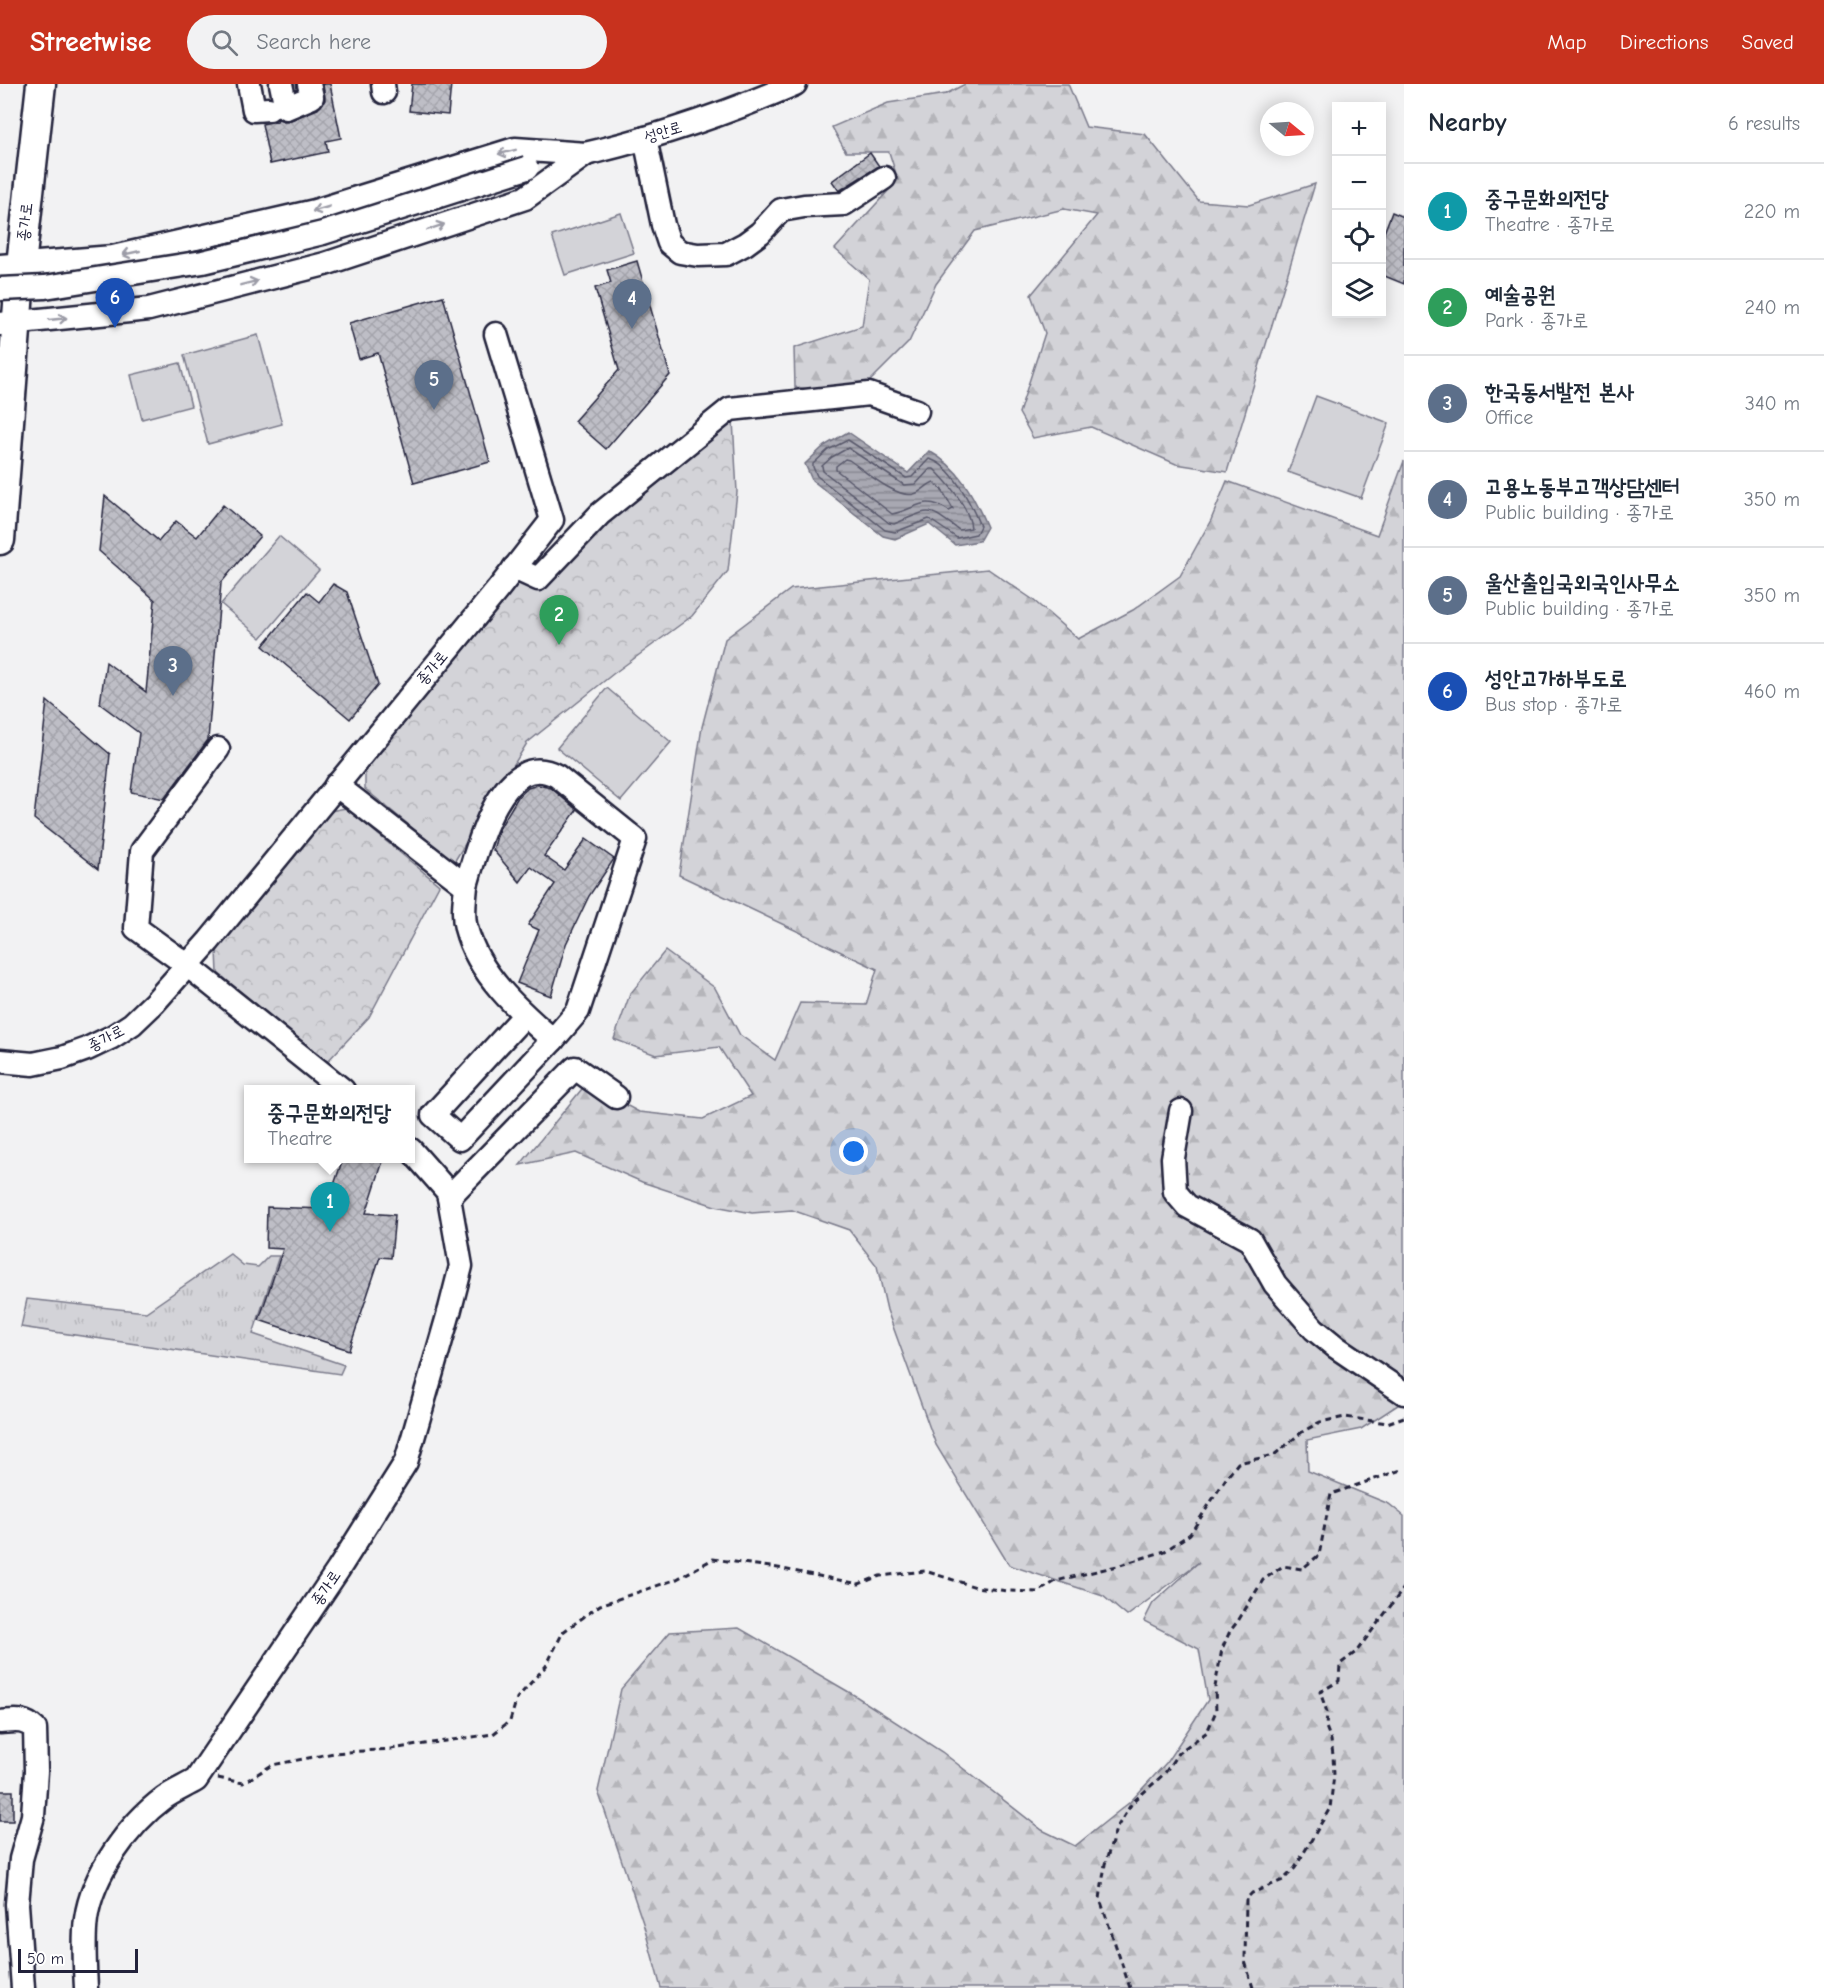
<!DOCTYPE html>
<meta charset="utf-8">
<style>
body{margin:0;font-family:"Comic Neue","Poor Story",sans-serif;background:#f2f2f3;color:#1f2937}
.controls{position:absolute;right:18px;top:18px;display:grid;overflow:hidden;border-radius:0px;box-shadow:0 3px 15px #0003}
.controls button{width:54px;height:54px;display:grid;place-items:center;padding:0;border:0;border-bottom:2px solid #e0e1e3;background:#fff;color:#1f2937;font:30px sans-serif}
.compass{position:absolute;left:1260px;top:18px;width:54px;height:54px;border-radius:50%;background:#fff;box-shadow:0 3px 15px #0003;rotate:108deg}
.scale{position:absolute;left:18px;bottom:15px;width:120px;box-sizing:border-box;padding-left:6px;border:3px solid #22223b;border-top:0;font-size:16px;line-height:21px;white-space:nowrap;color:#22223b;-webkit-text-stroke:4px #fff;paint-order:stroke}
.you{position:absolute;left:854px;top:1068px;width:21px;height:21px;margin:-15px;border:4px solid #fff;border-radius:50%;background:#1a73e8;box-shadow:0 0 0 9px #1a73e833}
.badge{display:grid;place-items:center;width:39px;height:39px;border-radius:50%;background:#c8321e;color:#fff;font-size:20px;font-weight:700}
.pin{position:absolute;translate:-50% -50px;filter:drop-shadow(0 2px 3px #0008)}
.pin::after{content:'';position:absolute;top:32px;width:21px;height:18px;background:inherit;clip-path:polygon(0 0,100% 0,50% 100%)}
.popup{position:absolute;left:244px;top:1001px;width:171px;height:78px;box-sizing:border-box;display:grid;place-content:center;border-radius:0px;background:#fff;filter:drop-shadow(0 2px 4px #0005);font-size:20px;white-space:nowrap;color:#747a83}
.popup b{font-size:22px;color:#1f2937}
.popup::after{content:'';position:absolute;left:50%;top:100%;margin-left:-12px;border:12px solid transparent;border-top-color:#fff}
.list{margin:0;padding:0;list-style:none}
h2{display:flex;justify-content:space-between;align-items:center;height:78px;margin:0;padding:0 24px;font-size:26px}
h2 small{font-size:20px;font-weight:400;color:#747a83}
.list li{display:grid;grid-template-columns:39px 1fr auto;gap:18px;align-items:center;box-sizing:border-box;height:96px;padding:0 24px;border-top:2px solid #e0e1e3}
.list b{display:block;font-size:22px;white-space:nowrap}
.list p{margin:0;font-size:20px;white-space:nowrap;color:#747a83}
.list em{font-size:20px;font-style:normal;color:#747a83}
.icon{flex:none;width:33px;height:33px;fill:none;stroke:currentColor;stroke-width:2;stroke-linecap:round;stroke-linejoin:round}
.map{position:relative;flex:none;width:1404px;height:1904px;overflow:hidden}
header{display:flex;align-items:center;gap:36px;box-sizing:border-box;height:84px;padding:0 30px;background:#c8321e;color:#fff}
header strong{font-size:28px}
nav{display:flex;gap:33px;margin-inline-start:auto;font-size:21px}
.search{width:420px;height:54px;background:#f2f2f3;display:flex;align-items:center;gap:15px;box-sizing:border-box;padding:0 21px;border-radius:33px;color:#747a83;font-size:22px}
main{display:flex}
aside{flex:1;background:#fff}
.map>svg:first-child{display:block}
.grass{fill:url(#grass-tufts);stroke:#7a7a8a;stroke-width:1.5}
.forest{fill:url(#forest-firs);stroke:#7a7a8a;stroke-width:1.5}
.park{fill:url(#park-crowns);stroke:#7a7a8a;stroke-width:1.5}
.pitch{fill:#d3d3d8;stroke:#7a7a8a;stroke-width:1.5}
.water{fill:url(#water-rules);stroke:#727282;stroke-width:1.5}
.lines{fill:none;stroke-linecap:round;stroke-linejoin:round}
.shore{stroke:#58586b;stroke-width:1.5}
.building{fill:url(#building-cross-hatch);stroke:#22223b;stroke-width:1.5}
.minor-casing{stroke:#22223b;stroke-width:27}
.major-casing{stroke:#22223b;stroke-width:33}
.path{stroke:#22223b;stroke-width:3;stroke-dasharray:6 4.5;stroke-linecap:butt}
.minor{stroke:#fff;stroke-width:22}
.major{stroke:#fff;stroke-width:28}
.minor-bridge-casing{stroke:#22223b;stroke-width:27;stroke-linecap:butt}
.minor-bridge{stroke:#fff;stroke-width:22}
.oneway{stroke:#9c9ca7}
.labels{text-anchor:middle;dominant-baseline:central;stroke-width:4.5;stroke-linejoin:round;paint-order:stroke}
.street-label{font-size:16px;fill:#22223b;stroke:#fff}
</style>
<header>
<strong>Streetwise</strong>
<div class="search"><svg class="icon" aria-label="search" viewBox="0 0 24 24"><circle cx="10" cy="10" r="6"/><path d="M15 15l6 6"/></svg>Search here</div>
<nav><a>Map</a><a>Directions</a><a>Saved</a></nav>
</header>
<main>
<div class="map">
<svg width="1404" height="1904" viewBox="0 0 1404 1904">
<defs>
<pattern id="grass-tufts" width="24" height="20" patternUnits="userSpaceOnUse" patternTransform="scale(1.5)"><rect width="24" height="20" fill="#d3d3d8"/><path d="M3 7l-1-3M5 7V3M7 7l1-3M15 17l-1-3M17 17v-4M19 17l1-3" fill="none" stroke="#b5b5ba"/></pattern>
<pattern id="forest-firs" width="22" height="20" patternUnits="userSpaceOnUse" patternTransform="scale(1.5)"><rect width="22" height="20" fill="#d3d3d8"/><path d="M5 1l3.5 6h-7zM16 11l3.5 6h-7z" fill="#b5b5ba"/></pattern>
<pattern id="park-crowns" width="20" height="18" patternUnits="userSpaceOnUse" patternTransform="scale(1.5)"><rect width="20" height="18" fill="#d3d3d8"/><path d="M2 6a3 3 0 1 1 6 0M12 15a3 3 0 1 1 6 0" fill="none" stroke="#b5b5ba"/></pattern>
<pattern id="water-rules" width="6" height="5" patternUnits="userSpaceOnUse" patternTransform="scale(1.5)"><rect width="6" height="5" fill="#a8a8b2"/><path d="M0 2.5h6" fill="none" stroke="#888892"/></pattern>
<pattern id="building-cross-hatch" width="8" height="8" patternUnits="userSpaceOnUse" patternTransform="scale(1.5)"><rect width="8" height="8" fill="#bebec6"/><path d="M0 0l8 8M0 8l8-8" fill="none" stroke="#a3a3ab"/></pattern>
</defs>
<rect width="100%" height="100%" fill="#f2f2f3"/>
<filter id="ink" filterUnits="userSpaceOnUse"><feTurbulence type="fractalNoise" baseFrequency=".0167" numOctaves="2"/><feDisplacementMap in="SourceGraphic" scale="12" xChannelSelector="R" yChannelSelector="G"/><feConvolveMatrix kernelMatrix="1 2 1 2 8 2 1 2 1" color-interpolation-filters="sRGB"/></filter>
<g filter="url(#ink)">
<path class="grass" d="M230 1170 243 1181 258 1183 269 1172H279L253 1250 344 1281 340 1290 21 1243 27 1215 146 1228Z"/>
<g class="forest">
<path d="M965 0H1068L1086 43 1145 50 1199 117 1249 121 1315 100 1227 388 1176 380 1091 343 1033 354 1019 329 1045 249 1031 211 1097 131 1064 125 975 147 936 200 909 258 855 312 795 303 794 264 862 242 869 195 835 165 898 96 889 68H846L832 43 888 19 946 10Z"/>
<path d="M1404 377V1317L1361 1345 1307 1356 1308 1387 1389 1420 1404 1432V1904H661L643 1839 598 1707 621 1605 670 1548 739 1544 854 1611 942 1668 1042 1746 1075 1762 1130 1718 1166 1679 1208 1616 1199 1565 1144 1537 1153 1519 1199 1478 1127 1532 1103 1512 1009 1481 936 1361 887 1226 877 1182 849 1146 792 1126 752 1129 715 1122 642 1098 576 1069 520 1081 586 1000 639 1028 703 1035 751 1012 719 963 656 971 614 955 630 910 665 867 715 904 740 951 775 976 800 919 866 921 877 885 679 791 702 643 725 555 791 505 988 485 1032 515 1078 555 1133 526 1180 492 1211 436 1227 397 1377 451Z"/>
</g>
<g class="park">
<path d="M733 336 737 408 728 487 692 532 613 590 527 659 454 778 365 705V686L517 498 532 502 606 432Z"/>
<path d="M346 724 439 801 369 933 327 978 218 889 217 866 330 727Z"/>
</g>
<g class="pitch">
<path d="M621 129 634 169 565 191 552 152Z"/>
<path d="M258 251 282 340 208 360 184 271Z"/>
<path d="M180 279 191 322 142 335 131 291Z"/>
<path d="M1316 312 1389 339 1361 414 1288 388Z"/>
<path d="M279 452 319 486 261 554 221 520Z"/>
<path d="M607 604 671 658 621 717 557 664Z"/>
</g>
<path class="water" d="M848 348 908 389 929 367C959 383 974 412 987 443L979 457 955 461 929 440 895 455 883 452 812 396 805 380 824 362Z"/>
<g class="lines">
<g class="shore">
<path d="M848 356 906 394 912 393 929 375C952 380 972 422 980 442L976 450 957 454 929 435 895 448 885 446 817 392 813 383V380L828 366Z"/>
<path d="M848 364 904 401 916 400 930 385H934C949 400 969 422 971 444L959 446C925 421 932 425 894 440L889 439 823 387 822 382 832 373Z"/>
<path d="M845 375 849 376C864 386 896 415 914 410 922 408 927 400 934 398L942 406 953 425 949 427C924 409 916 426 892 430L836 386V382Z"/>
</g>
</g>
<g class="building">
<path d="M323 0H330L341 54 326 57 328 68 270 80 262 40 277 37 278 35 284 37 291 36 318 25 325 16Z"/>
<path d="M412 0H451L448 31 409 27Z"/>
<path d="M870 69 879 82 839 107 832 97Z"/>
<path d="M1392 128 1404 133V200L1382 191V154Z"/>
<path d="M637 177 670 291 606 365 574 337 619 286 595 204 611 199 607 186Z"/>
<path d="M443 212 490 378 414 399 378 269 359 275 349 239Z"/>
<path d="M105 412 159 457 176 437 197 453 223 421 260 452 221 499 208 656 164 715 131 708 139 649 100 620 106 578 146 608 155 516 99 467Z"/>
<path d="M333 500 347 508 378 601 350 635 263 562 307 508 319 518Z"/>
<path d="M47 617 110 670 98 785 34 735Z"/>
<path d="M538 701 551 704 577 726 544 772 564 786 586 755 614 775 589 812 566 860 551 912 517 899 539 846 528 841 555 800 531 783 520 798 493 766 499 745 518 713 528 704Z"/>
<path d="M343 1074H384L366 1129 395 1131 391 1174 380 1173 349 1266 259 1236 283 1165 266 1164 267 1123 326 1125Z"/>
<rect x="0" y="1707" width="13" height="30"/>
</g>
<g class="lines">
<g class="minor-casing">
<g id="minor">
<path d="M249 0 254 26 269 25"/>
<path d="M281 0 286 24 312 13 309 0"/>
<path d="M383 0 384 8"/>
<path d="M645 54 663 141 669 159 680 168 698 171 726 170 745 160 760 149 781 126 804 122 844 120 884 94"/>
<path d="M572 73C648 56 723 31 795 0"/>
<path d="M0 182 113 173 315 127 515 65 586 70"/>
<path d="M0 240 149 225 325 180 525 114 586 70"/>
<path d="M514 484 538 495 600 430 730 325 869 310 917 327"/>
<path d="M218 665 142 767 136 844 187 881 343 1006"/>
<path d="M336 701 466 802C465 815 462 830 466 844 478 890 518 926 553 956L578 927 635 755 557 692C503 662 476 766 466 802"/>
<path d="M524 932 433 1031 460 1055 553 956"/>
<path d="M0 977 33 980 62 974 87 965 112 953 132 940 154 919 209 857 499 504 552 436 496 250"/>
<path d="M1181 1027 1173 1074 1175 1108 1187 1122 1250 1156 1275 1200 1314 1245 1336 1263 1404 1309"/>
<path d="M449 1113 575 984 616 1013"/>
<path d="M0 1638C14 1637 24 1634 35 1645L36 1687 33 1732 21 1775 17 1820 23 1904"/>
<path d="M86 1904C85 1882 83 1857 86 1835 92 1791 129 1740 164 1714 174 1707 186 1702 196 1696L338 1486 406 1378 450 1225 461 1182 448 1108 411 1066"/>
</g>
</g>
<g class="major-casing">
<path id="major" d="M0 456 21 181 41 0"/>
</g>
<g class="path">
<path d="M218 1694 243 1699 272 1681 334 1669 391 1665 493 1650 510 1637 517 1614 546 1582 563 1548 600 1521 677 1495 713 1475 778 1484 859 1500 880 1492 925 1487 976 1503 1008 1507 1038 1508 1056 1497 1117 1482 1165 1467 1190 1450 1227 1393 1238 1379 1274 1371 1302 1348 1320 1338 1345 1333 1387 1339 1404 1333"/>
<path d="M1130 1904 1100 1815 1105 1780 1116 1745 1132 1719 1165 1689 1178 1669 1207 1648 1216 1627 1215 1603 1222 1565 1230 1547 1238 1537 1263 1496 1283 1482 1302 1485 1319 1471 1331 1410 1404 1385"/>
<path d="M1253 1904 1245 1877 1246 1815 1252 1809 1283 1796 1295 1784 1330 1724 1334 1691 1333 1671 1331 1656 1326 1643 1327 1628 1320 1608 1339 1597 1340 1580 1356 1568 1404 1504"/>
</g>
<use href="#minor" class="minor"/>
<use href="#major" class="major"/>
<g class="minor-bridge-casing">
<path id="minor-bridge" d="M0 205 45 203 203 178 323 149 527 84"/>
</g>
<use href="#minor-bridge" class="minor-bridge"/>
</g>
<defs><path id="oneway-shaft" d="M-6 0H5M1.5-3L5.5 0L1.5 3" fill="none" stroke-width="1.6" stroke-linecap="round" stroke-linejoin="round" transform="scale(1.5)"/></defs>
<g class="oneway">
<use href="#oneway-shaft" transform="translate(507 68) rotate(166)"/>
<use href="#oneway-shaft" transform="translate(321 125) rotate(164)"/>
<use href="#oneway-shaft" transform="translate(436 143) rotate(-18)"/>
<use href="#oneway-shaft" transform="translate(131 169) rotate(167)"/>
<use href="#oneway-shaft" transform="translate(249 199) rotate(-14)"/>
<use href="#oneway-shaft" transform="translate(58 235) rotate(-6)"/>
</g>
</g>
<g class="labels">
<g class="street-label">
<text transform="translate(663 48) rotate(-17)">성안로</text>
<text transform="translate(25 138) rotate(-84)">종가로</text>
<text transform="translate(432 584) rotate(-50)">종가로</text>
<text transform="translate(106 954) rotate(-28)">종가로</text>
<text transform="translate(326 1504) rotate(-56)">종가로</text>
</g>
</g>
</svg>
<div class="controls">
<button>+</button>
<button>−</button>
<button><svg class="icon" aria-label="locate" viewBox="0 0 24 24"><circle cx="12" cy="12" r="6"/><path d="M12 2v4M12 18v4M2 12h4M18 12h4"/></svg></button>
<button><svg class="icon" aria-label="layers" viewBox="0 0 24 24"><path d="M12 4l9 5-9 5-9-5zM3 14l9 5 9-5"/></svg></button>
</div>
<svg class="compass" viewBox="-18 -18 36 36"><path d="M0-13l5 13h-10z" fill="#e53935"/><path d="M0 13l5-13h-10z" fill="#747a83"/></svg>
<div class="scale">50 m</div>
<div class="you"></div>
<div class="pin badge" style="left:330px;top:1148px;background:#0f9aa8">1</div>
<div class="popup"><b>중구문화의전당</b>Theatre</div>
<div class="pin badge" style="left:559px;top:561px;background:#2e9e5b">2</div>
<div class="pin badge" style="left:173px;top:612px;background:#5c6f8a">3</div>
<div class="pin badge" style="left:632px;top:245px;background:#5c6f8a">4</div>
<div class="pin badge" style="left:434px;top:326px;background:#5c6f8a">5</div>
<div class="pin badge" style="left:115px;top:244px;background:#1a4fb4">6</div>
</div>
<aside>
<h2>Nearby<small>6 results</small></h2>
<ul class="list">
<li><span class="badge" style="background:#0f9aa8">1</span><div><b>중구문화의전당</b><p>Theatre · 종가로</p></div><em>220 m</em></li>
<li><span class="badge" style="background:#2e9e5b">2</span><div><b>예술공원</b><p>Park · 종가로</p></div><em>240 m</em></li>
<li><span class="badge" style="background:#5c6f8a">3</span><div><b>한국동서발전 본사</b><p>Office</p></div><em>340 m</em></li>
<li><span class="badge" style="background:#5c6f8a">4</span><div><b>고용노동부고객상담센터</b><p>Public building · 종가로</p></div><em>350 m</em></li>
<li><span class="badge" style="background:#5c6f8a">5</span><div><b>울산출입국외국인사무소</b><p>Public building · 종가로</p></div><em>350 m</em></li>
<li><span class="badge" style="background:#1a4fb4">6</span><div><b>성안고가하부도로</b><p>Bus stop · 종가로</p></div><em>460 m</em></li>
</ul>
</aside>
</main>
